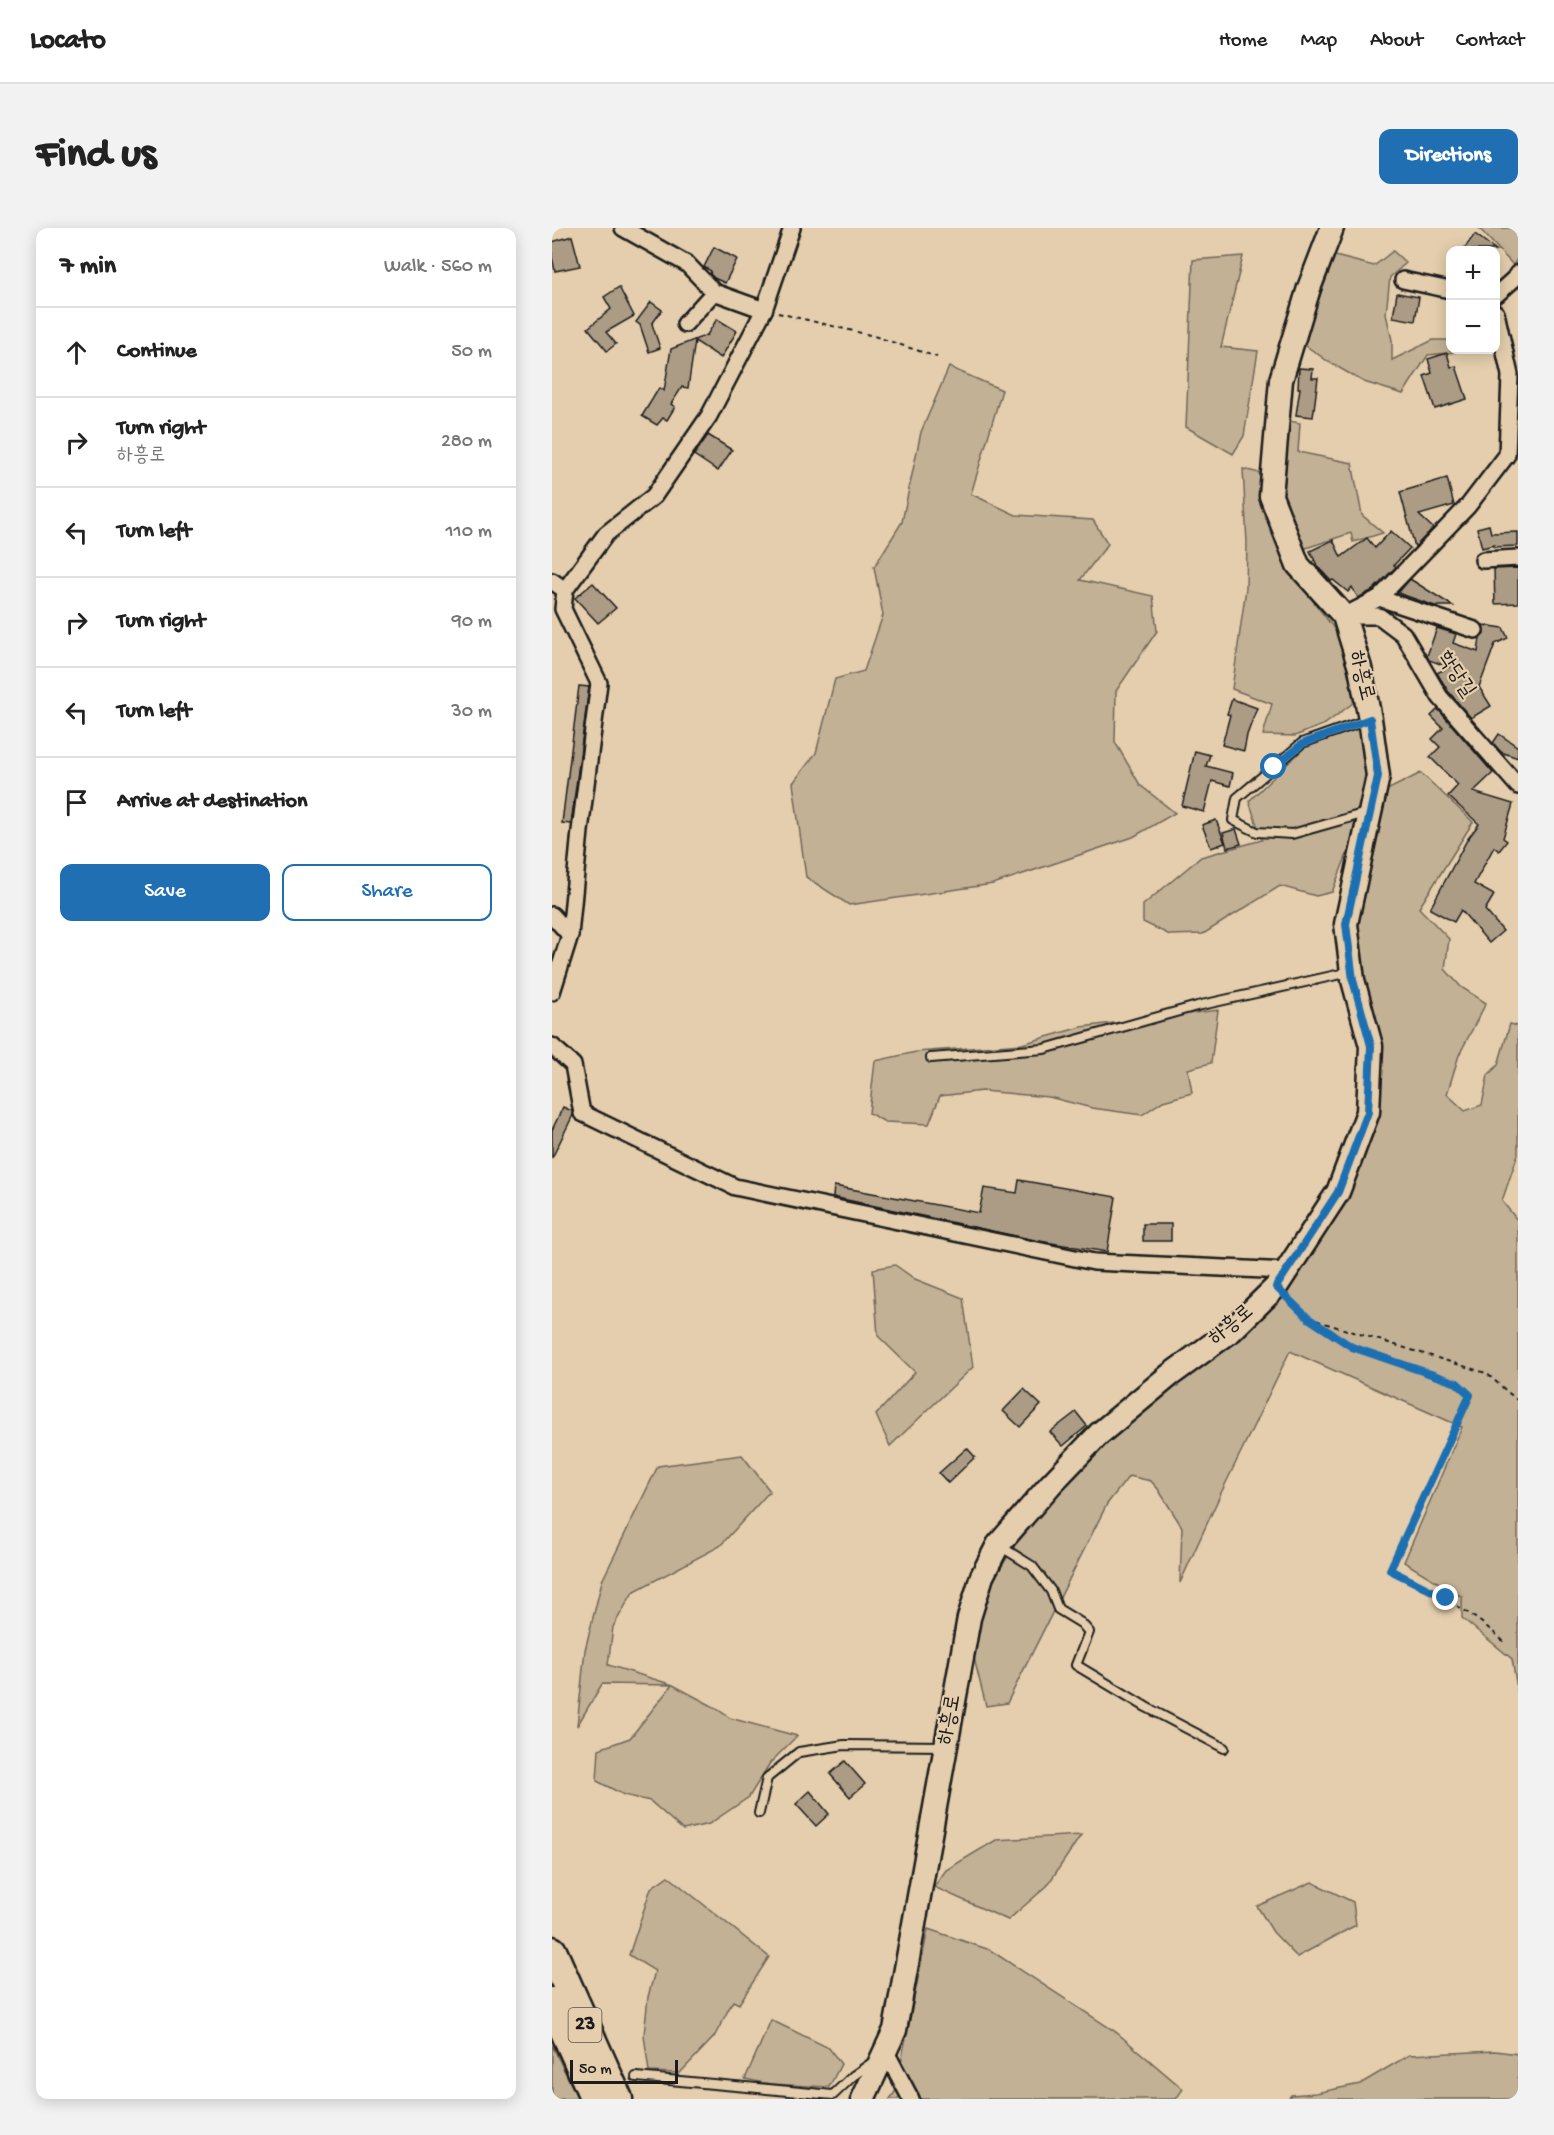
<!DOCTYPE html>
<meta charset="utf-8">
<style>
body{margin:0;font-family:"Gochi Hand","Poor Story",sans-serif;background:#f2f2f2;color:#222}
.controls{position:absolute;right:18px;top:18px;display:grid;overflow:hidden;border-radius:12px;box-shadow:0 3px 15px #0003}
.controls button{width:54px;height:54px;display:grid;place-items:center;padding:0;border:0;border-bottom:2px solid #e0e0e0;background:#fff;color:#222;font:30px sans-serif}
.scale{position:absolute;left:18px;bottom:15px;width:108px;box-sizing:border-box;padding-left:6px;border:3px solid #1c1c1c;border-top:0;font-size:16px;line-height:21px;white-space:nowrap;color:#1c1c1c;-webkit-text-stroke:4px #e4cead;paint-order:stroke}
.stop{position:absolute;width:18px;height:18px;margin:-14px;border:4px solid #1f6fb2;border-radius:50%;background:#fff}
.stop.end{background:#1f6fb2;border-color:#fff;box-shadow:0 2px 6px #0008}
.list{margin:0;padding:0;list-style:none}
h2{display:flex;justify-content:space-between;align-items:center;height:78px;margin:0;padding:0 24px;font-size:26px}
h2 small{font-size:20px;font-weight:400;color:#767676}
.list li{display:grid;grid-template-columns:39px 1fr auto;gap:18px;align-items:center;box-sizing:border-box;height:90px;padding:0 24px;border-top:2px solid #e0e0e0}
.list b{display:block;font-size:22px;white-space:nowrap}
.list p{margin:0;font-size:20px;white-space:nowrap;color:#767676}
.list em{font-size:20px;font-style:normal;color:#767676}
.actions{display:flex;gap:12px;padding:18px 24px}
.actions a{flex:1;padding:14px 0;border:2px solid #1f6fb2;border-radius:12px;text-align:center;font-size:21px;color:#1f6fb2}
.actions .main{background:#1f6fb2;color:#fff}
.icon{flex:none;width:33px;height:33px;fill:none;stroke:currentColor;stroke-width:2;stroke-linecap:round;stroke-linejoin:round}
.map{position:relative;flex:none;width:966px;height:1871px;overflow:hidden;border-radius:12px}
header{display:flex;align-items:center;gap:36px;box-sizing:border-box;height:84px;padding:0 30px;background:#fff;border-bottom:2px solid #e0e0e0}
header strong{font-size:28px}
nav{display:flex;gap:33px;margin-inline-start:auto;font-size:21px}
.intro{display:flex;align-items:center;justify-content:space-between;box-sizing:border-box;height:144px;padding:0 36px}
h1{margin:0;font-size:42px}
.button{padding:15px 27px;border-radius:12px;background:#1f6fb2;color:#fff;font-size:21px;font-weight:700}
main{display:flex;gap:36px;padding:0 36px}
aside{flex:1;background:#fff;border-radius:12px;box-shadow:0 3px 15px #0003}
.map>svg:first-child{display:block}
.green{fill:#c3b195;stroke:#706658;stroke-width:1.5}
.building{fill:#ac9c85;stroke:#1c1c1c;stroke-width:1.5}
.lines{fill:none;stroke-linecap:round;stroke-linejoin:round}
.lane-casing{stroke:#1c1c1c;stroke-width:12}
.street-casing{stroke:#1c1c1c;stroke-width:20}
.secondary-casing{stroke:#1c1c1c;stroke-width:27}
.highway-casing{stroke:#1c1c1c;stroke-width:33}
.path{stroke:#1c1c1c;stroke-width:2;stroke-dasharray:4.5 4.5;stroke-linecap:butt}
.lane{stroke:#e4cead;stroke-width:8}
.street{stroke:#e4cead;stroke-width:15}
.secondary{stroke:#e4cead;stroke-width:22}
.highway{stroke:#e4cead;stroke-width:28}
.route{stroke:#1f6fb2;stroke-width:8}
.labels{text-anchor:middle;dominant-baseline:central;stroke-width:4.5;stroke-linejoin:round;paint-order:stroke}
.shield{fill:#e4cead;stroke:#585148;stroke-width:1.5}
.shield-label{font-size:20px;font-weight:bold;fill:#1c1c1c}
.street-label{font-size:21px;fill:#1c1c1c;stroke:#e4cead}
</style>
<header>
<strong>Locato</strong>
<nav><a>Home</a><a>Map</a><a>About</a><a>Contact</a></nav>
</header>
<div class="intro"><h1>Find us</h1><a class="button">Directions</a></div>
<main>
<aside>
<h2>7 min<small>Walk · 560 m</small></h2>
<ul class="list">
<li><svg class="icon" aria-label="ahead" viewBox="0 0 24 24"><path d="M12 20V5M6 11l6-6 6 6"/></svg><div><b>Continue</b></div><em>50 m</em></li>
<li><svg class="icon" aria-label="right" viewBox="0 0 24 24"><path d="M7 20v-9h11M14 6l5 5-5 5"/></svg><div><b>Turn right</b><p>하흥로</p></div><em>280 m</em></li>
<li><svg class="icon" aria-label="left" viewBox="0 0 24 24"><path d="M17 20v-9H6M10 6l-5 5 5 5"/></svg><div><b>Turn left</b></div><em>110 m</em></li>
<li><svg class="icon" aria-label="right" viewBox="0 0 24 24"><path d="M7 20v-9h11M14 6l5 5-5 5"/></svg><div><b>Turn right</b></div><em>90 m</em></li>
<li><svg class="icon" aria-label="left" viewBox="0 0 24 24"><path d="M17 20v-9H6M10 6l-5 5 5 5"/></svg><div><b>Turn left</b></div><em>30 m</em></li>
<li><svg class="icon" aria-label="arrive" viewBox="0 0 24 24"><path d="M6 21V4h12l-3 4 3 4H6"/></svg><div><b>Arrive at destination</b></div></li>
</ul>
<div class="actions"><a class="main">Save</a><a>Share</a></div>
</aside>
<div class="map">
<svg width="966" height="1871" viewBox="0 0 966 1871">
<rect width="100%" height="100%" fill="#e4cead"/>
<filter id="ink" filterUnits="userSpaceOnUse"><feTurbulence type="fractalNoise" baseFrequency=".0167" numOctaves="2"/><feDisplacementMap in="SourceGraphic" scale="12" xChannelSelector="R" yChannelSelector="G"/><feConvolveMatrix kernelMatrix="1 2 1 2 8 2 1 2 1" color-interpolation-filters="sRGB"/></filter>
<g filter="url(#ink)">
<g class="green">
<path d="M927 0H966V30L961 37Z"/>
<path d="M841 23 854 35 838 49 834 86 840 112V132L881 112H898V122H904V124L876 127 851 166 812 154 777 134 750 115 783 28 822 38Z"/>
<path d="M691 28 669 119 706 123 692 208 681 226 634 199 641 32Z"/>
<path d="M397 139 450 162 419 266 464 287 541 292 556 316 528 352 601 368 605 403 564 463 563 514 588 557 623 585 581 609 441 656 297 677 254 649 241 555 264 525 283 451 312 443 331 387 322 339 350 294 369 204Z"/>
<path d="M732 192 748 195 746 224 800 235 810 287 831 305 801 314 799 305 748 322 724 263Z"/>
<path d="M691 241 716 247 739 344 790 411 805 472 773 496 743 508 711 507 720 476 680 461 694 360 695 315Z"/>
<path d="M811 499 815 576 780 664 764 668 728 658 651 706 618 707 591 694V677L649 629 710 612 697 573 753 519Z"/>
<path d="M869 545 921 594 867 680 897 711 893 741 909 759 934 775 907 827 895 866 913 883 930 877 936 847 946 837 958 796 966 798V926L950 973 966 993V1466L960 1431 910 1390V1369L852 1334 910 1199 738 1123 669 1265 628 1355 630 1299 606 1261 599 1253 577 1248 555 1276 455 1475 434 1478 420 1422 436 1360 470 1306 539 1225 769 1005 810 933 826 839 821 782 808 743 809 715 806 690 833 563Z"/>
<path d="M666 782 659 835 636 841 640 865 611 873 590 887 540 880 497 869 430 863 388 868 377 896 333 894 317 885 323 833 364 824 470 816 529 799Z"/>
<path d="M343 1037 363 1051 411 1070 421 1139 338 1218 324 1187 363 1144 326 1108 321 1041Z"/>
<path d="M190 1227 218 1263 168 1318 81 1364 61 1399 56 1437 121 1457 162 1479 178 1490 245 1508 218 1535 197 1569 157 1596 131 1602 98 1573 72 1567 45 1553 47 1521 78 1510 120 1457 50 1456 25 1498 33 1422 50 1353 106 1238Z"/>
<path d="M529 1607 495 1658 456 1692 382 1659 394 1642 444 1612Z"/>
<path d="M116 1648 217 1729 187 1776 181 1773 162 1809 128 1845 97 1844 92 1807 96 1769 103 1743 77 1727 99 1660Z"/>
<path d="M760 1654 801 1674 804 1697 745 1729 721 1704 705 1678Z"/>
<path d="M376 1701 438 1722 564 1804 631 1861 624 1871H338L343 1864Z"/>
<path d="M219 1792 277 1820 289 1836 277 1859 217 1856 193 1851Z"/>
<path d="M0 1817 26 1871H0Z"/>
<path d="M943 1823 966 1826V1871H736L739 1867 764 1865 808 1856 857 1827Z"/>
</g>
<g class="building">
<path d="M923 6 944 22H911Z"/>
<path d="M20 8 28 38 3 43 0 29V14Z"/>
<path d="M162 19 185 31 173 55 162 50 158 46 159 43 152 39Z"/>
<path d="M67 59 82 88 54 104 64 116 55 123 36 100 59 81 52 69Z"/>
<path d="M845 65 867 69 863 93 841 89Z"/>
<path d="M99 74 110 82 100 96 108 120 97 124 88 97 84 94Z"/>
<path d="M165 91 185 103 169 130 143 113 136 160 130 159 119 176 123 179 115 192 111 190 105 197 90 188 107 160 112 163 119 121 155 107Z"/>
<path d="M895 125 899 139 904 138 915 171 883 181 872 148 880 145 876 131Z"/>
<path d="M747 140 761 141 760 150H766L761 189 744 187 748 160H746Z"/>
<path d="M156 207 180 222 166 243 142 227Z"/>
<path d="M895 250 902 277 867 287 881 300 863 319 848 264Z"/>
<path d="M937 297 939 305 966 304V318L942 319V317L930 320 925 300Z"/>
<path d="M839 303 858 320 842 337 844 339 821 362 806 370 800 359 796 364 781 352 779 353 766 339 758 323 781 312 789 329 815 310 823 320Z"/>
<path d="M966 340V375L943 376 942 341Z"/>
<path d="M858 351 901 378H883L846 365Z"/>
<path d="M41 355 64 380 46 395 23 370Z"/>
<path d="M931 397 951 400 956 410 943 416 927 459 939 478 919 490 896 463 885 445 897 439 877 432 875 428 885 400 904 406 901 415 926 424 928 410 932 405Z"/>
<path d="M27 458 37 459 19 596 10 595Z"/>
<path d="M680 471 705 480 695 507 692 523 670 517 678 487 675 486Z"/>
<path d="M886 481 941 545 921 564 961 576 951 610 955 613 947 623 942 619 922 656 942 667 933 682 951 703 937 715 909 682 902 694 878 681 915 612 927 596 896 568 906 557 878 529 888 519 880 511 891 500 879 488Z"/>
<path d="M947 506 966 519V530L949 524 941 515Z"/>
<path d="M643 523 658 527 654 538 681 545 678 558 660 553 652 584 630 578Z"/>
<path d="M664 592 673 615 659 620 650 597Z"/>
<path d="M684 601 689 616 675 620 671 605Z"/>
<path d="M11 879 20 883 21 887 0 930V902Z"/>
<path d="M467 952 564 969 555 1024 487 1013 281 969 282 958 427 985 432 960 465 965Z"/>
<rect x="591" y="996" width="28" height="17"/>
<path d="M472 1161 489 1177 468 1199 451 1183Z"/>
<path d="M524 1184 535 1198 511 1218 498 1204Z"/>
<path d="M415 1220 423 1229 396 1255 387 1245Z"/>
<path d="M293 1533 313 1556 298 1569 278 1546Z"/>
<path d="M258 1563 277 1586 264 1598 244 1576Z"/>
</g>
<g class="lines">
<g class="lane-casing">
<g id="lane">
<path d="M814 585 740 606 705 604 681 592 685 570 750 515 815 492"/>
<path d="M379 830 492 821 645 778 798 744"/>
<path d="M448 1318 480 1338 499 1363 506 1381 529 1395 537 1404 524 1437 594 1479 672 1520"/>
<path d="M207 1585 215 1550 247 1524 292 1517 393 1518"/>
<path d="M84 1849 281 1867 301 1848 321 1834"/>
</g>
</g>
<g class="street-casing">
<g id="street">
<path d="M71 0 135 36 162 64 212 82"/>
<path d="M851 52 898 62"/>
<path d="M944 67 962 51 966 45"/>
<path d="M133 96 162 64"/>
<path d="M931 332 966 330"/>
<path d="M0 353 13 362"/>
<path d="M827 370 923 402"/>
<path d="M792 388 827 370 916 278 955 227 958 147 944 85"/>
<path d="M795 388H827L851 406 888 469 966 558"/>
<path d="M0 687 18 707"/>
<path d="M0 764 18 707 28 603 47 455 11 381 13 362 54 306 102 268 157 188 212 82 240 0"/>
<path d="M0 818 21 837 30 885 183 959 542 1034 735 1043"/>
<path d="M334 1824 359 1871"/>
</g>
</g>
<g class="secondary-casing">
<path id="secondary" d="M311 1871 343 1802 417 1390 430 1348 446 1317 499 1256 547 1206 618 1147 680 1102 724 1059 786 964 816 884 819 818 801 752 794 696 826 548 818 491 808 440 792 388 746 337 719 268 729 152 757 60 780 0"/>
</g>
<g class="highway-casing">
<g id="highway">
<path d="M0 1723 66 1871"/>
<path d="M0 1774 43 1871"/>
</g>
</g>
<g class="path">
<path d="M226 85 322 108 385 129"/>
<path d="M737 1071 756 1090 934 1145 966 1173"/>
<path d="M756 1090 799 1119 905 1155 918 1167 838 1342C879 1362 919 1382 952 1414"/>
</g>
<use href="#lane" class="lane"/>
<use href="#street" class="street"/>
<use href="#secondary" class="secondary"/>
<use href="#highway" class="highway"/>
</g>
</g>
<g class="lines" filter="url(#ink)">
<path class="route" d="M722 539 750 516 818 491 826 548 794 696 801 752 819 818 816 884 786 964 724 1059 756 1090 800 1119 905 1155 918 1167 838 1342 894 1370"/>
</g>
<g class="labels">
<rect class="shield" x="16.5" y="1780" width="33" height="34" rx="4.5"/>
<g class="shield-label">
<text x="33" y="1797">23</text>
</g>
<g class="street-label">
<text transform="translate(903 447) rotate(56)">학당길</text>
<text transform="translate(808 448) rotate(76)">하흥로</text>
<text transform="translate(680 1098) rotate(-40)">하흥로</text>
<text transform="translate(399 1492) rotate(-80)">하흥로</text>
</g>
</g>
</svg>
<div class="controls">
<button>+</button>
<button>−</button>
</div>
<div class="scale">50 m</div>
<div class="stop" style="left:722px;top:539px"></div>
<div class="stop end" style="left:894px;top:1370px"></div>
</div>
</main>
